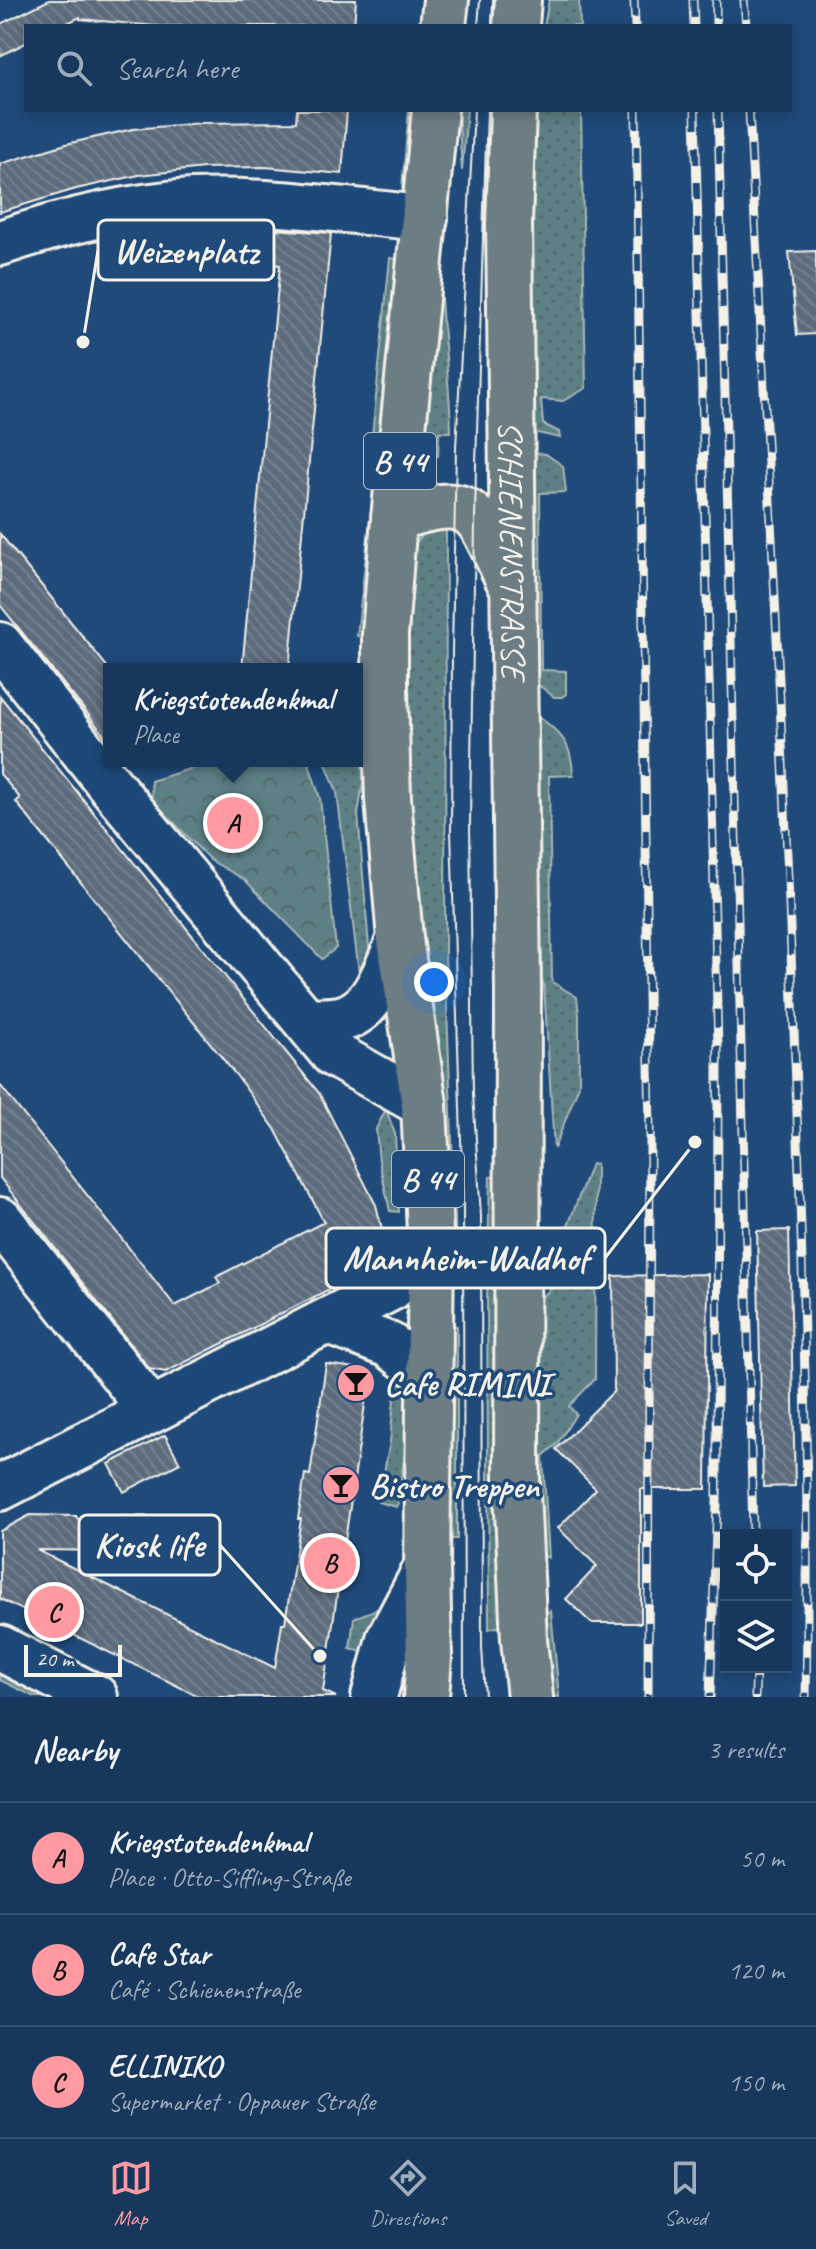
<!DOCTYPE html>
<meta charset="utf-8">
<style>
body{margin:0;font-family:Caveat,sans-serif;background:#244365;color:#f1f3f6}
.controls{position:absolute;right:24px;bottom:24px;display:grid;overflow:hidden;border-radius:0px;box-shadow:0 4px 12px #0003}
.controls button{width:72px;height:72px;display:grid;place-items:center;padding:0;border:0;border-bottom:2px solid #365272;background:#17385c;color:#f1f3f6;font:40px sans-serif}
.scale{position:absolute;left:24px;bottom:20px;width:98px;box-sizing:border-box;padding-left:8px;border:4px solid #f4f1e8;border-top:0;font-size:22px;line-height:28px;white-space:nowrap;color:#f4f1e8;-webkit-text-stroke:6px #1f4a7a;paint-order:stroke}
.you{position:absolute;left:434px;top:982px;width:28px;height:28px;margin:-20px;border:6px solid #fff;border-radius:50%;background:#1a73e8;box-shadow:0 0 0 12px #1a73e833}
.badge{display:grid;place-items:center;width:52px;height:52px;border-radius:50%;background:#ff9aa2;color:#111;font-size:26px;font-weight:700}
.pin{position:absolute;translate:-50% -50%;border:4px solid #fff;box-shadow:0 2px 8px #0006}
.popup{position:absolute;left:103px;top:663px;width:260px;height:104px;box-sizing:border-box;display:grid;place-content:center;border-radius:0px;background:#17385c;filter:drop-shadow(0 2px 6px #0005);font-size:26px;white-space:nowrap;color:#9eacbb}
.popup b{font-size:30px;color:#f1f3f6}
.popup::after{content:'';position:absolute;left:50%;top:100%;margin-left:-16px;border:16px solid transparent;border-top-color:#17385c}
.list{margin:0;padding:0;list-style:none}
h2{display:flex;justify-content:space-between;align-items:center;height:104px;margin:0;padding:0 32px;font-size:34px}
h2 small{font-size:26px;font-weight:400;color:#9eacbb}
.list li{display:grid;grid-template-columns:52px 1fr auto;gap:24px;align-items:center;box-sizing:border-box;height:112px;padding:0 32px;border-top:2px solid #365272}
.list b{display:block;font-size:30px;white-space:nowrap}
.list p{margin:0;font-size:26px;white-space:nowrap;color:#9eacbb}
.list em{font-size:26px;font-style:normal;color:#9eacbb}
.icon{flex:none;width:44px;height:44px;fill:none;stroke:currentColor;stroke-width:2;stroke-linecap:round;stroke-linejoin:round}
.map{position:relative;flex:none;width:816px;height:1697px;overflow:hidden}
.search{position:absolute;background:#17385c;box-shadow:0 4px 12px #0003;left:24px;right:24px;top:24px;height:88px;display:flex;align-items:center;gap:20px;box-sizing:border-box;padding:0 28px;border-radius:0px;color:#9eacbb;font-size:30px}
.sheet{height:440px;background:#17385c}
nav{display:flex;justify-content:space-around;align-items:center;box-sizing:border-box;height:112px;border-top:2px solid #365272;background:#17385c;font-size:22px;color:#9eacbb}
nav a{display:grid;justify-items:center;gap:4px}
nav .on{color:#ff9aa2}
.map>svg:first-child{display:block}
.grass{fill:url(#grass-dots);stroke:#a8b8b6;stroke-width:2}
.park{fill:url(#park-crowns);stroke:#a8b8b6;stroke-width:2}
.building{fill:url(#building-back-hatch);stroke:#f4f1e8;stroke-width:2}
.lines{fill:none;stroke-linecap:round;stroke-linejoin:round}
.minor-casing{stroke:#f4f1e8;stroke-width:50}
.major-casing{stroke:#f4f1e8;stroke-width:50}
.minor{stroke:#1f4a7a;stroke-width:44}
.major{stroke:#6d7d84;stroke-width:44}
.tram{stroke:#f4f1e8;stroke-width:2}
.rail-casing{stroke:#f4f1e8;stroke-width:9}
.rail{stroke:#1f4a7a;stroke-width:6;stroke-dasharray:18;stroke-linecap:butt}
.labels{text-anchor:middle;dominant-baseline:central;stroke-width:7;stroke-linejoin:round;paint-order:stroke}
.shield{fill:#1f4a7a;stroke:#b4bfc7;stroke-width:2}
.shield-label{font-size:32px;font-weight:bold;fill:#f4f1e8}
.street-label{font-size:34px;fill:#f4f1e8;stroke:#1f4a7a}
.poi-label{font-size:34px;font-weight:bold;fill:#f4f1e8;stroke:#1f4a7a;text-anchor:start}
.leader{fill:none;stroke:#f4f1e8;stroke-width:3}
.callout-dot{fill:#f4f1e8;stroke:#1f4a7a;stroke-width:3}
.callout{fill:#1f4a7a;stroke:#f4f1e8;stroke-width:3}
.callout-label{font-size:36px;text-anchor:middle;font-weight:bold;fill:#f4f1e8}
</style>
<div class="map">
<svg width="816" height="1697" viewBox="0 0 816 1697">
<defs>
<pattern id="grass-dots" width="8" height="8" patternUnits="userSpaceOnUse" patternTransform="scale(2)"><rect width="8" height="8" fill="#5d8085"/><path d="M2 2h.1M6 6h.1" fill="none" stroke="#546769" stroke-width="1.8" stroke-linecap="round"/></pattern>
<pattern id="park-crowns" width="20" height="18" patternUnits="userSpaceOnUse" patternTransform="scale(2)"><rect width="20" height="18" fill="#5d8085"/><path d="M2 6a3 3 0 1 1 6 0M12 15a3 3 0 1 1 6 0" fill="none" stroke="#546769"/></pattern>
<pattern id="building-back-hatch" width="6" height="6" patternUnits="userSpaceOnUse" patternTransform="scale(2)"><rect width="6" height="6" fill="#5d6c7d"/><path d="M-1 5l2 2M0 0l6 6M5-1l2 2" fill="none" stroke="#75818f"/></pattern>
</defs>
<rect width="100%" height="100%" fill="#1f4a7a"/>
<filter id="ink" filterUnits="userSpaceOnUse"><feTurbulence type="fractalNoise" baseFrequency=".0125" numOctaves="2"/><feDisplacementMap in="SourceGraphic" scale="16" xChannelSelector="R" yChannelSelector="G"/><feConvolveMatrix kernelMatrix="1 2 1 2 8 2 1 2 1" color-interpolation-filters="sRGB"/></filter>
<g filter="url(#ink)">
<g class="grass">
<path d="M549 0H579L580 26H544Z"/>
<path d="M409 110H421L407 192 402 188Z"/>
<path d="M458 110H467L462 171Z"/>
<path d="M530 110H581L586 388 563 401 541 399 543 424 559 432 560 438 528 431Z"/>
<path d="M390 258 402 260 383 447 371 446Z"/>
<path d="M440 280C442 331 450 381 451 432H439L438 456 416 455Z"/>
<path d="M528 452 546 454 563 466 566 492 540 493 541 670 566 671V694L562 697H554L531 679Z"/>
<path d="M375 474 387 476 371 639 357 636Z"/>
<path d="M446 527 445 955 457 1271 447 1270 414 914 400 692 409 554C418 536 426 530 446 527Z"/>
<path d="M357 687 362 692 365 771 358 814 369 947 368 970 360 982 337 792 325 761H357Z"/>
<path d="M532 712C559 732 572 740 573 775L549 776 552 982 577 997 579 1015V1085L554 1149 544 985 534 963Z"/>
<path d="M386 1109 395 1134 399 1212 390 1211 379 1161 376 1129Z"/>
<path d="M591 1164H596L595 1379 569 1406 576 1414 557 1444 543 1456 549 1558 534 1552 532 1306 562 1279V1242Z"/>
<path d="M490 1177H500L505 1625 489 1629 487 1299Z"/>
<path d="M446 1326H457V1539H445Z"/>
<path d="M396 1378 412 1380 406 1446 397 1507 378 1502 390 1442Z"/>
<path d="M382 1607 373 1654 350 1648 354 1618Z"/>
<path d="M551 1610 559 1697H554L544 1689 539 1619Z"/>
<path d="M0 1672 51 1697H35L0 1680Z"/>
</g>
<path class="park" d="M215 761H308L320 798 336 948 322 959 245 880 210 860 152 800 151 781Z"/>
<g class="building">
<path d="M49 0H356L354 26H155L80 19V17L61 26H26V43L0 56V24Z"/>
<path d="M297 110H347L342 174 265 167 204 168 139 175 76 189 0 212V164L66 144 133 129 201 123 296 122Z"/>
<path d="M244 227 331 233 289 669H242L280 265 240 261Z"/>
<path d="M816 251V334L797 335 789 252Z"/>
<path d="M0 534 109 669V741L0 605Z"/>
<path d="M0 696 319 1093 376 1205 386 1245 379 1264 166 1372 150 1369 0 1178V1085L175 1306 220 1283 216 1277 324 1222 275 1129 236 1075 16 802 20 798 0 774Z"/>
<path d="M789 1230 795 1486 763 1487 757 1231Z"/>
<path d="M708 1274 706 1489H641V1623H591L566 1599 597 1566 558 1528 596 1489 556 1449 614 1391 613 1276Z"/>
<path d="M326 1364 370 1370 323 1691 336 1697H200L0 1599V1531L30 1515 76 1516 80 1522 91 1516 206 1517V1552L37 1550 275 1668 282 1623H285L301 1519H298L305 1474 310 1475Z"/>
<path d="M165 1435 180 1463 124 1492 109 1464Z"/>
</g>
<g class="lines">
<g class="minor-casing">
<g id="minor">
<path d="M0 243C62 222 126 206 192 202 269 199 348 211 425 218"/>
<path d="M0 645 110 785 333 1054 424 1105"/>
<path d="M307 1021C318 1020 330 1021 340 1019 375 1012 386 968 400 939"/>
<path d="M0 1220 151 1410"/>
<path d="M327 1321 389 1345 430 1376"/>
<path d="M0 1488 391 1288 431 1253"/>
<path d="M0 1648 95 1697"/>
<path d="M374 1697 389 1639 427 1567"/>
</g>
</g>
<g class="major-casing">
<g id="major">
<path d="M443 26 446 0"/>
<path d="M516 26 518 0"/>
<path id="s1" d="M513 110 509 224 518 990 517 1491 524 1640 530 1697"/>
<path d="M394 519C476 491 475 510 508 579"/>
<path d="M426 1697 429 1657 427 1567 431 1253 424 1105 400 939 388 799 385 688V634L394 519 435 110"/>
</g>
</g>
<use href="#minor" class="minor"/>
<use href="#major" class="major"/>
<g class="tram">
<path d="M478 26 480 0"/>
<path d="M492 26 493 0"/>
<path d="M464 1697 463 1201 451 832 452 652 456 448 474 110"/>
<path d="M485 1697 482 1647 481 1216 473 1094 470 822 476 464 487 110"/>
</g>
<g class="rail-casing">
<g id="rail">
<path d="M634 0 635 26"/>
<path d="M693 0 694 26"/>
<path d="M716 0V26"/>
<path d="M744 0 746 26"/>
<path d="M636 110 650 1136 648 1697"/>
<path d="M695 110 718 1048 717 1504 710 1697"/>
<path d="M718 110 753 1535"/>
<path d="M749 110C766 426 784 742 795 1059 803 1271 810 1484 806 1697"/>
<path d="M755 1697 756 1667"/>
</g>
</g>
<use href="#rail" class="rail"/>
</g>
</g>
<defs>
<g id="bar-disc" transform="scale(2)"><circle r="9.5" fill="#ff9aa2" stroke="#1f4a7a"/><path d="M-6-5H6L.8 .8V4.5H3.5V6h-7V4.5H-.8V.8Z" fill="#111"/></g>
</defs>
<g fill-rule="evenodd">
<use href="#bar-disc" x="356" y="1383"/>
<use href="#bar-disc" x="341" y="1485"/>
</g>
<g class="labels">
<g class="shield">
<rect x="364" y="433" width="72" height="56" rx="6"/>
<rect x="392" y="1151" width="72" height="56" rx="6"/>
</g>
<g class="shield-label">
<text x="400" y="461">B 44</text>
<text x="428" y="1179">B 44</text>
</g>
<g class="street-label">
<text stroke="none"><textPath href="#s1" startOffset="440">SCHIENENSTRASSE</textPath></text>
</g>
<g class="poi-label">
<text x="384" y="1383">Cafe RIMINI</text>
<text x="369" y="1485">Bistro Treppen</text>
</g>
</g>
<path class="leader" d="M83 342L98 250M695 1142L605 1258M320 1656L220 1545"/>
<g class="callout-dot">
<circle cx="83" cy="342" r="8"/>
<circle cx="695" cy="1142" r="8"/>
<circle cx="320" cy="1656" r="8"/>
</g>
<g class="callout">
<rect x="98" y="220" width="176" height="60" rx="8"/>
<rect x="326" y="1228" width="279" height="60" rx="8"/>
<rect x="79" y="1515" width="141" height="60" rx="8"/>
</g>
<g class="callout-label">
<text x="186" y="263">Weizenplatz</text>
<text x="466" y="1270">Mannheim-Waldhof</text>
<text x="149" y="1557">Kiosk life</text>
</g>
</svg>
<div class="controls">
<button><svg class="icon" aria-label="locate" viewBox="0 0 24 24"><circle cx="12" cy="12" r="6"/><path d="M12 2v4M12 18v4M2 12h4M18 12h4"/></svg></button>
<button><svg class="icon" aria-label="layers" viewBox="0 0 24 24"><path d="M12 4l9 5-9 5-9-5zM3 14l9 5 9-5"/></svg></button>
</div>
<div class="scale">20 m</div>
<div class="you"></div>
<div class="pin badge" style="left:233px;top:823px">A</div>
<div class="popup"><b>Kriegstotendenkmal</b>Place</div>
<div class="pin badge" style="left:330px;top:1563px">B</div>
<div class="pin badge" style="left:54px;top:1612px">C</div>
<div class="search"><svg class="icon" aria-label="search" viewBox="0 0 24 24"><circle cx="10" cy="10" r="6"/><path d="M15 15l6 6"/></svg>Search here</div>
</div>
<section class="sheet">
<h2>Nearby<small>3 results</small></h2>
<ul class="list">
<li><span class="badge">A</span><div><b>Kriegstotendenkmal</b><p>Place · Otto-Siffling-Straße</p></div><em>50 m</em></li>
<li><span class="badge">B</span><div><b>Cafe Star</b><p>Café · Schienenstraße</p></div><em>120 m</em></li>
<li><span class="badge">C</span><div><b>ELLINIKO</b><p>Supermarket · Oppauer Straße</p></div><em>150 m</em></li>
</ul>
</section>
<nav>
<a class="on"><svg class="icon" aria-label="map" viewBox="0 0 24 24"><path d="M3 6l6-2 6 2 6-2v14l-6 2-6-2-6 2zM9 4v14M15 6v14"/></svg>Map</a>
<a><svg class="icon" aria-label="directions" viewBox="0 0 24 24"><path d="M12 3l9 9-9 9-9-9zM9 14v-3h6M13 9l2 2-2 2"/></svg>Directions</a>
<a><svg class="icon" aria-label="saved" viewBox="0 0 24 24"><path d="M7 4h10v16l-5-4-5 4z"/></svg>Saved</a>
</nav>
